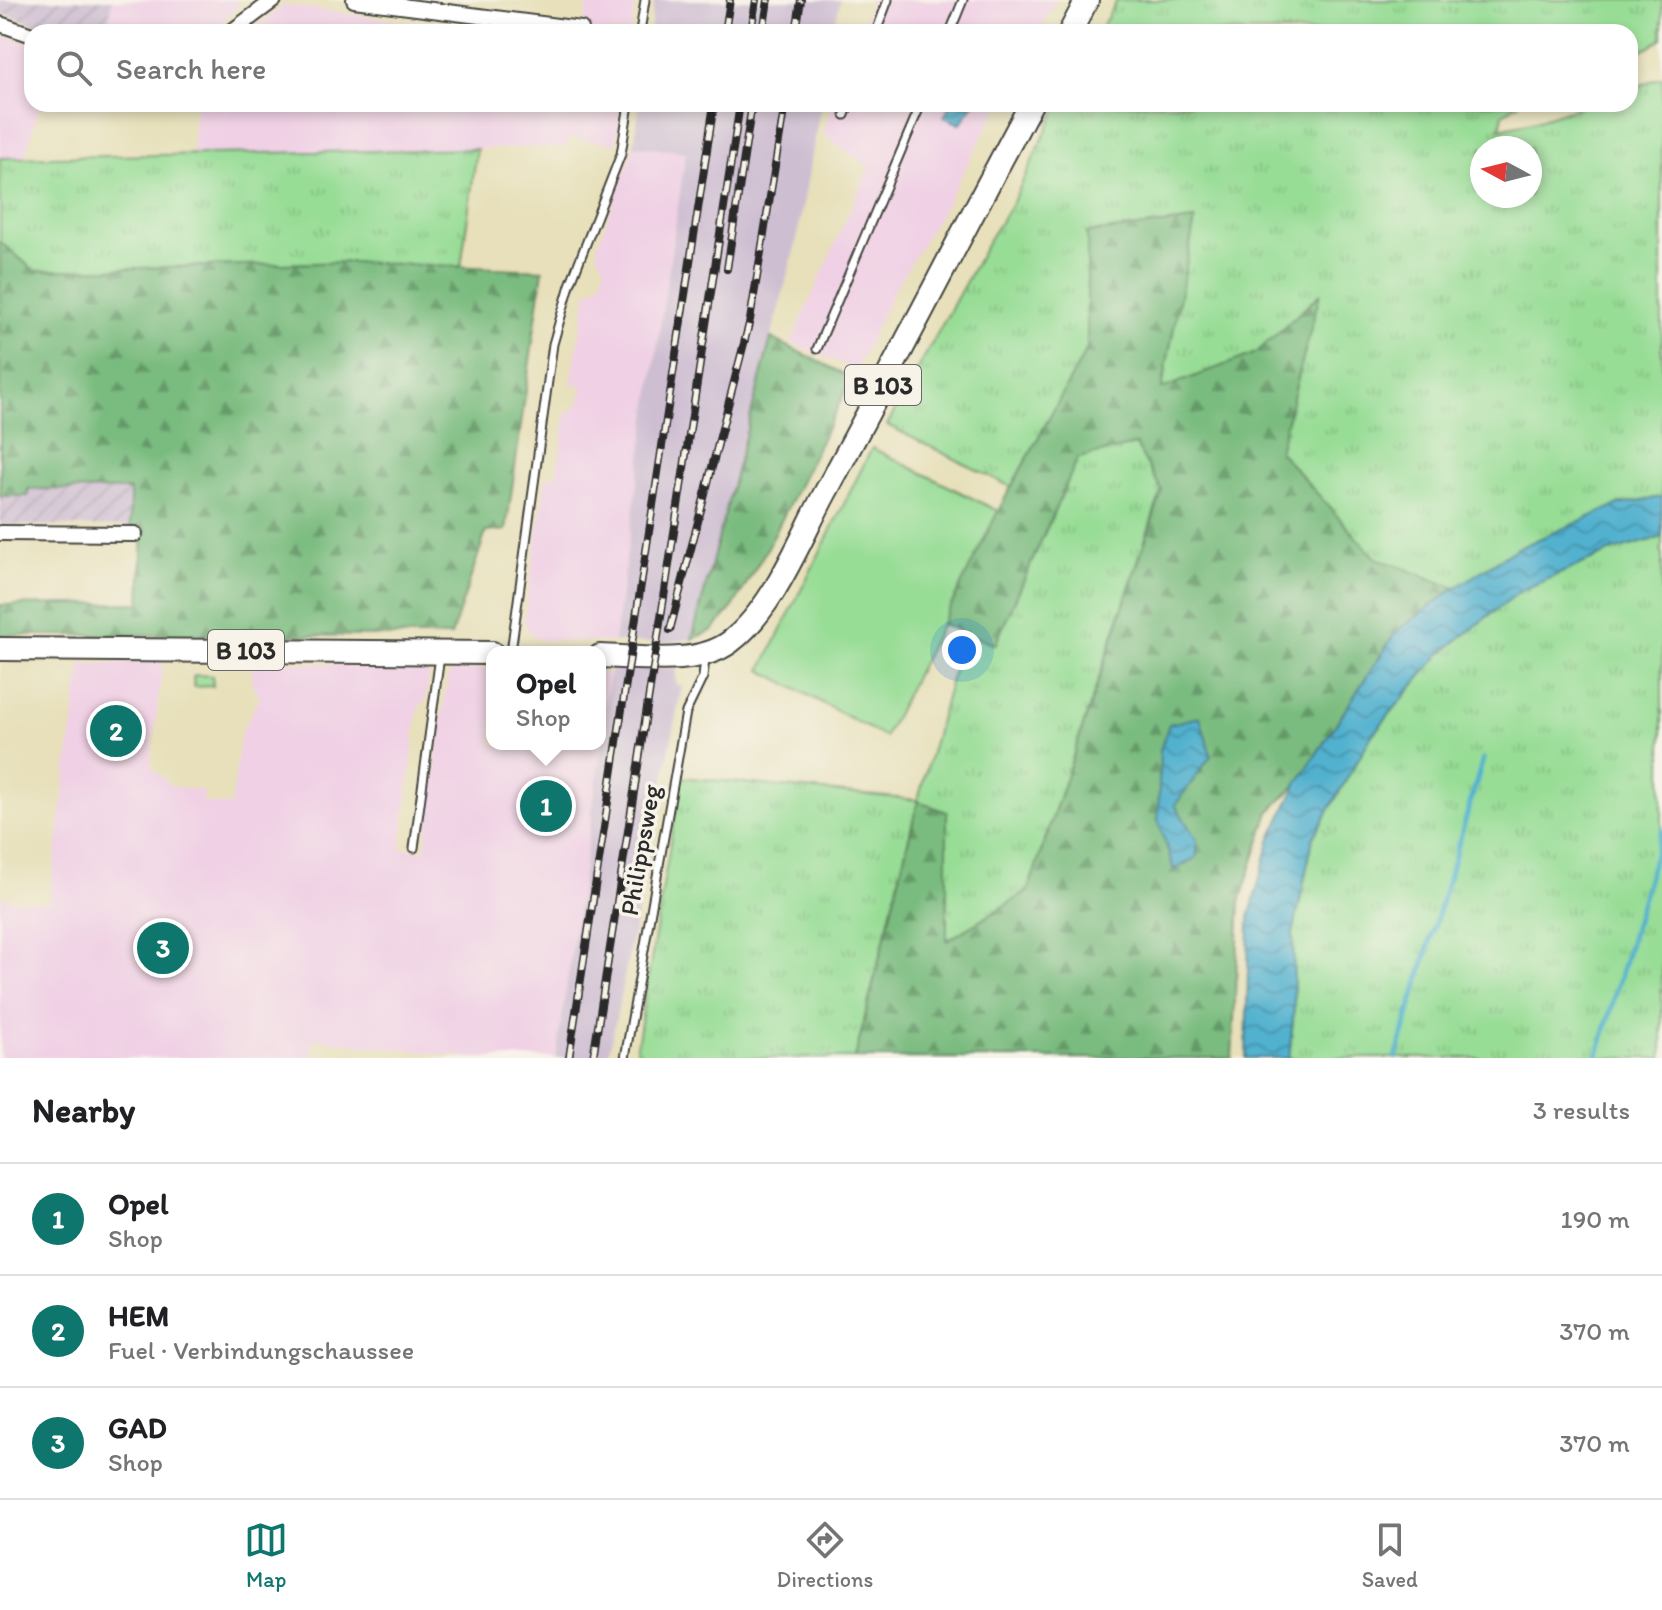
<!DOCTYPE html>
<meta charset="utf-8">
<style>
body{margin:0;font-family:Itim,sans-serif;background:#f6f6f6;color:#202124}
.compass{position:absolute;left:1470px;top:136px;width:72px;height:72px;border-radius:50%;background:#fff;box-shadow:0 4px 12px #0003;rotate:277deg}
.you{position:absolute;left:962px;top:650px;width:28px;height:28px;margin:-20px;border:6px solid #fff;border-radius:50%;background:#1a73e8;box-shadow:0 0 0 12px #1a73e833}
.badge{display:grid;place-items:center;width:52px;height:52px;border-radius:50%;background:#0f766e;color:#fff;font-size:26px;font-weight:700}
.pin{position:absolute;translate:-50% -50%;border:4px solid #fff;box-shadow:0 2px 8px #0006}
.popup{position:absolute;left:486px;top:646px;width:120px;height:104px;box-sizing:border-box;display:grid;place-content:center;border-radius:16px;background:#fff;filter:drop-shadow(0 2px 6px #0005);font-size:26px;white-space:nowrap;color:#757577}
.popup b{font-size:30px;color:#202124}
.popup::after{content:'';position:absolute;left:50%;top:100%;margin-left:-16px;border:16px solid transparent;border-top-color:#fff}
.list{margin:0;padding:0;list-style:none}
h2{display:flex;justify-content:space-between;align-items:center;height:104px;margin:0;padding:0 32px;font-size:34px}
h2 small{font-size:26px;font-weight:400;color:#757577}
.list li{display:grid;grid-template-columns:52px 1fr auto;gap:24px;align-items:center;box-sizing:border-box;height:112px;padding:0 32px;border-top:2px solid #e0e0e0}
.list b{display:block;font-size:30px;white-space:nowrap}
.list p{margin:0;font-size:26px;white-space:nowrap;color:#757577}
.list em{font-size:26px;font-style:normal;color:#757577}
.icon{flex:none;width:44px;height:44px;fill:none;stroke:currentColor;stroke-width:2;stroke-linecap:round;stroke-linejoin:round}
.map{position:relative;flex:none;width:1662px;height:1058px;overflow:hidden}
.search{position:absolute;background:#fff;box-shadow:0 4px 12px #0003;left:24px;right:24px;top:24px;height:88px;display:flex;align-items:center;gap:20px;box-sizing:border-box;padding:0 28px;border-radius:24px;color:#757577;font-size:30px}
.sheet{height:440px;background:#fff}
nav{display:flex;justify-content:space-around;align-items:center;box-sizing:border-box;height:112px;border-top:2px solid #e0e0e0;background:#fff;font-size:22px;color:#757577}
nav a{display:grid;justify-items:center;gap:4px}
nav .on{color:#0f766e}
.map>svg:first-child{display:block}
.built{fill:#f0d0e5}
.industrial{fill:url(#industrial-furrows)}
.railway{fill:#cebed2}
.grass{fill:url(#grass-tufts);stroke:#628460;stroke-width:2;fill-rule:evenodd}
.forest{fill:url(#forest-firs);stroke:#527455;stroke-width:2}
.green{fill:#98dd96;stroke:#628460;stroke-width:2}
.water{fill:url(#water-waves);stroke:#3e6e7d;stroke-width:2}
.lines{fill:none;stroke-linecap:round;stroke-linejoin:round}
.stream{stroke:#51b1cf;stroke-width:5}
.service-casing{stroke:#474640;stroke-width:11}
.minor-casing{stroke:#474640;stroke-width:18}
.primary-casing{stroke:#474640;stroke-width:26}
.service{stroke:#fff;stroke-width:7}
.minor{stroke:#fff;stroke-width:14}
.primary{stroke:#fff;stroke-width:22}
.rail-casing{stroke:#2b2b2b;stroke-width:8}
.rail{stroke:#f7f3e8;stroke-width:5;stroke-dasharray:15;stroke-linecap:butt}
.labels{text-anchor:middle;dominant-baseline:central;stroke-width:7;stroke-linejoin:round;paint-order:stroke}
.shield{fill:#f7f3e8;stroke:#686764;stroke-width:2}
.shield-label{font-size:24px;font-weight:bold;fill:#2b2b2b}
.street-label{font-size:26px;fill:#2b2b2b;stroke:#f7f3e8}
</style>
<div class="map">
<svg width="1662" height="1058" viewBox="0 0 1662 1058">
<defs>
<pattern id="industrial-furrows" width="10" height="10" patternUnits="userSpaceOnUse" patternTransform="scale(2)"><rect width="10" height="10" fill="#cebed2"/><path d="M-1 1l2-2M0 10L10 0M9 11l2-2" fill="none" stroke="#b1a3b4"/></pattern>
<pattern id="grass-tufts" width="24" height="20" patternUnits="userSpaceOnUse" patternTransform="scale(2)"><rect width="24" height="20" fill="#98dd96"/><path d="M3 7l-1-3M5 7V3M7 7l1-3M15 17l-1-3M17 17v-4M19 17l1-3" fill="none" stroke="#83be81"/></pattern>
<pattern id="forest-firs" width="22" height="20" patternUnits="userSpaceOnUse" patternTransform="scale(2)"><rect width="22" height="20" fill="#7abc7f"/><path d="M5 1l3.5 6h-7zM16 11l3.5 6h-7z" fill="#649968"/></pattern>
<pattern id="water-waves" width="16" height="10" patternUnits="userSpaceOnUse" patternTransform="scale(2)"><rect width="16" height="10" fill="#51b1cf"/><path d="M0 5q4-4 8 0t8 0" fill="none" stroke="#4390a8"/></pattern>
</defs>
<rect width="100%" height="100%" fill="#f7f3e8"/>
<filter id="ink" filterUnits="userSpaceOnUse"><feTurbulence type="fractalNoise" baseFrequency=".0125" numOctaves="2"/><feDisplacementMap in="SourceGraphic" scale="16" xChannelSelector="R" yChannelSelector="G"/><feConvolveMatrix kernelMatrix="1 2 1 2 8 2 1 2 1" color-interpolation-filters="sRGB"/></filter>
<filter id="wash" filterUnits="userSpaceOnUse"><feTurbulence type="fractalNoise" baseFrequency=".006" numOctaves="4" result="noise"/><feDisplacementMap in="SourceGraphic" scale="32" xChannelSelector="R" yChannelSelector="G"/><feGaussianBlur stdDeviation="1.8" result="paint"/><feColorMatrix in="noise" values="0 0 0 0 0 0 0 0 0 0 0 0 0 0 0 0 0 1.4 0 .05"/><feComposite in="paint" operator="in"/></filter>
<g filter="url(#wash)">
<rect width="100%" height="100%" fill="#e7e0ba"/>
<g class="built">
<path d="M112 0H238L236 7 214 32H107Z"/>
<path d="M588 0H636L631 32H583Z"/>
<path d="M872 0H1056L1039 32H860Z"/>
<path d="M284 5 358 15 471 32H250Z"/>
<path d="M0 34 32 44V104H40L25 157 0 158Z"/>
<path d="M196 104H622L616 144 569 138 567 147 192 154Z"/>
<path d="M833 104H1000L946 204 893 292 856 369 791 343 869 167 822 133Z"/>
<path d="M634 146 686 152 614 642 540 640 530 633 524 622 546 477 556 478 567 410 576 411 577 402H580L583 386 571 384 587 293 601 283 605 267 597 253V246Z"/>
<path d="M252 661 422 667 429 675 426 699 418 708 401 848 424 851 447 679 454 668 492 669V744H600V673H610L602 719 605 725 556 1058H474L314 1039 311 1058H0V898L49 903 81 664 163 662 150 765 171 786 204 791 203 802 231 806 241 732 260 697 252 685Z"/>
</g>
<g class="industrial">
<path d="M0 0H112L107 32H57L0 13Z"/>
<path d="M28 489 131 490 130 527 0 525V496H27Z"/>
</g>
<g class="railway">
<path d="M654 0H840L834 32H650Z"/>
<path d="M640 104H821L796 243 692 639 663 643 614 642 686 152 634 146Z"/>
<path d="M611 668H676V684L682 686 608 1058H556L605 725 602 719Z"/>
</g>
<g class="grass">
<path d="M1117 0H1662V38L1650 47 1630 55V32H1099Z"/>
<path d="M1662 77V497L1617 505 1396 632 1297 785 1161 492 1028 891 947 941V813L918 801 855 1058H635L681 777 918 800 964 632 995 644 1078 458 1087 350 1011 487 887 425 991 236 1012 204 1059 104H1518L1503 114 1500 129 1536 121 1587 104H1630V89ZM1482 148H1530V196H1482Z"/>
<path d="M477 149 461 267 351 262 35 271 0 242V158Z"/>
<path d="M1662 537V1058H1289L1294 1010 1293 934 1313 838 1372 735 1440 654 1520 591 1609 552Z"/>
<path d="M197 675 212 676 213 686 194 687 193 677Z"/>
</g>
<g class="forest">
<path d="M1195 220 1162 389 1256 353 1320 294 1279 451 1374 557 1455 588 1396 632 1297 784 1269 812 1240 902 1232 1058H855L918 801 947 812V941L1028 891 1162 491 1136 445 1078 458 995 645 942 624 998 511 1087 349V233Z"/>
<path d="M0 242 35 271 351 262 543 270 506 530 486 532 451 636 0 635V605L140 603 143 528 130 527V490L28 489V496H0Z"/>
<path d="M771 338 852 378 768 547 733 607 712 631 692 639Z"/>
</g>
<path class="green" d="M872 448 998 511 885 737 761 670Z"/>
<g class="water">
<path d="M950 104H974L960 124 944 117Z"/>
<path d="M1662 497V537L1609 552 1520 591 1440 654 1372 735 1313 838 1293 934 1294 1010 1289 1058H1246L1249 918 1270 840 1297 784 1396 632 1455 588 1516 549 1617 505Z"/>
<path d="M1200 717 1211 756 1175 805 1197 840V857L1174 870 1158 820 1160 750 1169 724Z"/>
</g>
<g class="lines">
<g class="stream">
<path d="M1396 1058 1483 759"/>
<path d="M1597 1058 1662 830"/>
</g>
</g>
</g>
<g filter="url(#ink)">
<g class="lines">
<g class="service-casing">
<g id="service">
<path d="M640 32 645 0"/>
<path d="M876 32 888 0"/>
<path d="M950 32 963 0"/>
<path d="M845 115 849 104"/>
<path d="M817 349 921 104"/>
<path d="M511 652 553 344 570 285 621 154 629 104"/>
<path d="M414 848 440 656"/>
<path d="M625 1058 686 712 703 677 705 659"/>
</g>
</g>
<g class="minor-casing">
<g id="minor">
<path d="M354 0 581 29"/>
<path d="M0 24 32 35"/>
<path d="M231 32 274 0"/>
<path d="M0 533 135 534"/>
</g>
</g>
<g class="primary-casing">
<g id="primary">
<path d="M1070 32 1087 0"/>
<path d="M0 649 492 653"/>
<path d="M600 656C640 657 696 667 730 642 772 611 800 540 824 495 895 365 961 234 1031 104"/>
</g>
</g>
<use href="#service" class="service"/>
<use href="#minor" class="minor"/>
<use href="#primary" class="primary"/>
<g class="rail-casing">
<g id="rail">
<path d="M725 32 730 0"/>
<path d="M751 32 756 0"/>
<path d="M763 32 768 0"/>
<path d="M796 32 801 0"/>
<path d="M727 269 752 104"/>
<path d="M670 630 750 320 785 104"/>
<path d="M569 1058 714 104"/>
<path d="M593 1058 740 104"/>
</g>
</g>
<use href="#rail" class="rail"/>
</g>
</g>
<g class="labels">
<g class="shield">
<rect x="845" y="365" width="76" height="40" rx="6"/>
<rect x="208" y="630" width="76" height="40" rx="6"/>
</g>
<g class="shield-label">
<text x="883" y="385">B 103</text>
<text x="246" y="650">B 103</text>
</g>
<g class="street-label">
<text transform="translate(640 850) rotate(-80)">Philippsweg</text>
</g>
</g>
</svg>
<svg class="compass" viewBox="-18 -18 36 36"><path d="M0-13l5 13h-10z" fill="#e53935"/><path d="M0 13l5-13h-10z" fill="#757577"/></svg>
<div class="you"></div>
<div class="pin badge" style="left:546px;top:806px">1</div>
<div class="popup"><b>Opel</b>Shop</div>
<div class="pin badge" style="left:116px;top:731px">2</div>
<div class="pin badge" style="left:163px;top:948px">3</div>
<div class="search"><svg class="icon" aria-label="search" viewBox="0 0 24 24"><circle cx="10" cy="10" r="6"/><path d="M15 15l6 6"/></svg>Search here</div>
</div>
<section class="sheet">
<h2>Nearby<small>3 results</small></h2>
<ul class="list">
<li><span class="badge">1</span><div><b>Opel</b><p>Shop</p></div><em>190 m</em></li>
<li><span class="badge">2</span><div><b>HEM</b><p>Fuel · Verbindungschaussee</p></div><em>370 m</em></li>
<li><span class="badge">3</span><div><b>GAD</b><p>Shop</p></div><em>370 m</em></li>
</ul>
</section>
<nav>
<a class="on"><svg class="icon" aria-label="map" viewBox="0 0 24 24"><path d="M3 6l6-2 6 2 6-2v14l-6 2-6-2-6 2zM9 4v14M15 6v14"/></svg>Map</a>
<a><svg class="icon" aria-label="directions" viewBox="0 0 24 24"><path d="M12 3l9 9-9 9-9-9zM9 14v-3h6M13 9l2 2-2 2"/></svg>Directions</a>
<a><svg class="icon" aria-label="saved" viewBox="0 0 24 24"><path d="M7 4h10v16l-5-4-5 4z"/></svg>Saved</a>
</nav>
